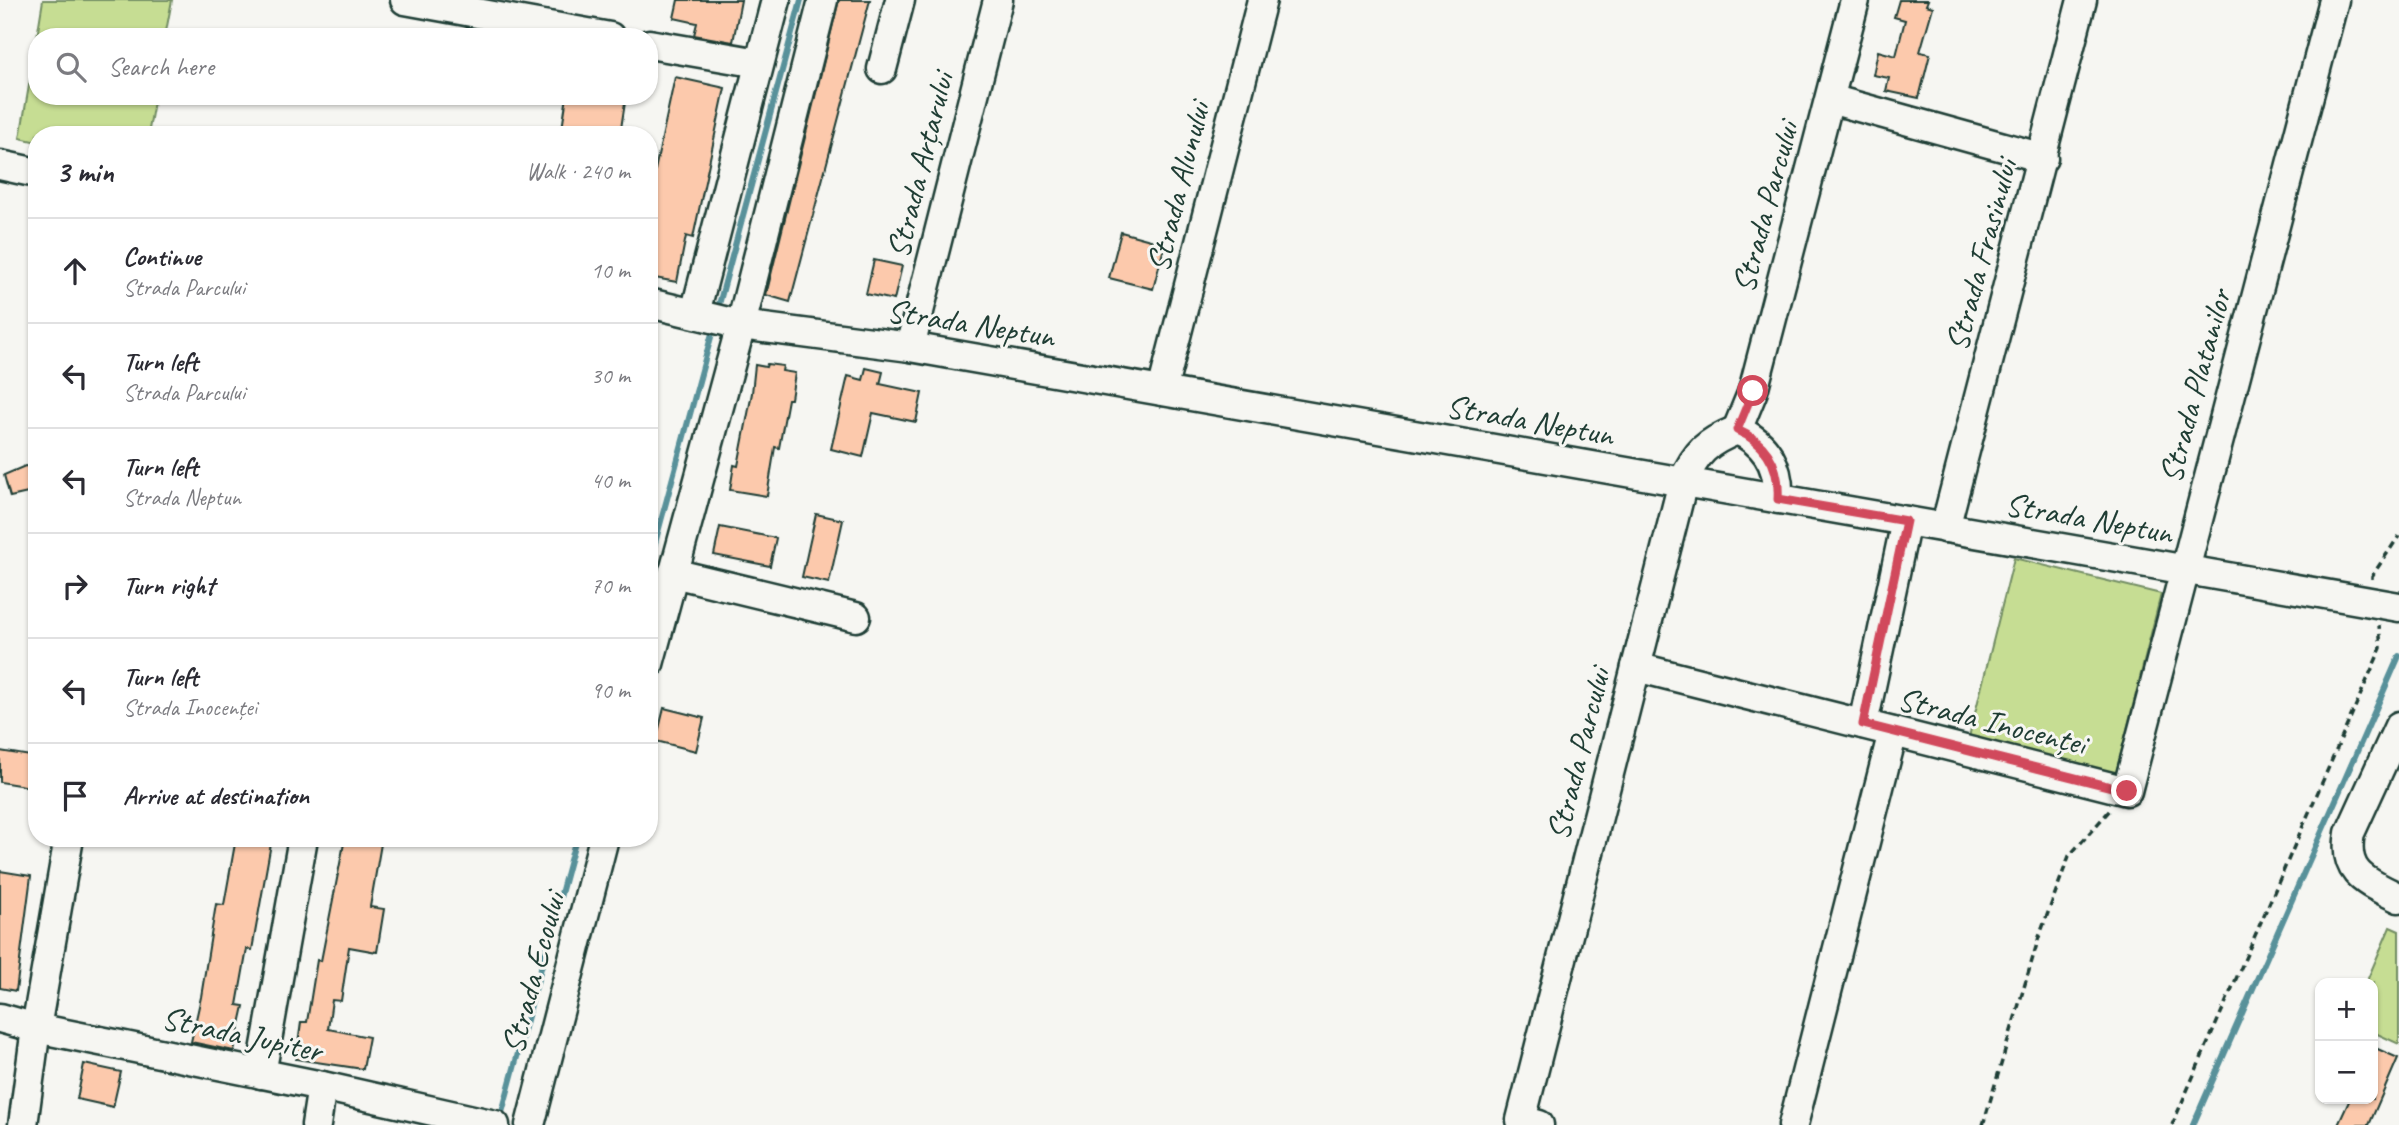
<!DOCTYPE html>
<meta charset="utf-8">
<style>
body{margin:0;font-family:Caveat,sans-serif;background:#f7f7f7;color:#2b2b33}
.controls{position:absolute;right:21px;bottom:21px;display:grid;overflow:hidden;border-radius:14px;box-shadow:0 2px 5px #0004}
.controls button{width:63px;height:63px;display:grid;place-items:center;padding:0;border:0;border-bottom:2px solid #e1e1e2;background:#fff;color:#2b2b33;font:35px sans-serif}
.stop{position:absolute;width:21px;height:21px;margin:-16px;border:5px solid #d1495b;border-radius:50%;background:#fff}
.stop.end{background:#d1495b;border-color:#fff;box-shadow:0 2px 7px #0008}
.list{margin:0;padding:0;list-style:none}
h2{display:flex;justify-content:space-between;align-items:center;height:91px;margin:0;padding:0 28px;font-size:30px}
h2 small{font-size:23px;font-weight:400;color:#7c7c81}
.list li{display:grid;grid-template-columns:46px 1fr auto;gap:21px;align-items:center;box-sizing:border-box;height:105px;padding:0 28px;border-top:2px solid #e1e1e2}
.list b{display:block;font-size:26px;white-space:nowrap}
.list p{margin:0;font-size:23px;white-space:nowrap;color:#7c7c81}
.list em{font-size:23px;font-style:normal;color:#7c7c81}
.icon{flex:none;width:38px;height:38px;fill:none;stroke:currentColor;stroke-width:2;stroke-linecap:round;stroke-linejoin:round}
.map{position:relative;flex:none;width:2399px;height:1125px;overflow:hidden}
.search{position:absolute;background:#fff;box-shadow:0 2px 5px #0004;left:28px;top:28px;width:630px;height:77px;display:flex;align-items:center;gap:18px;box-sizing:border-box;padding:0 24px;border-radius:28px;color:#7c7c81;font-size:26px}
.panel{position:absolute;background:#fff;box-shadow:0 2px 5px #0004;left:28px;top:126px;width:630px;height:721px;border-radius:28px}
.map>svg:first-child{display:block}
.green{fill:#c6dd93;stroke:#728d64;stroke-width:2}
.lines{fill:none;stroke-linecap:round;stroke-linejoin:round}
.stream{stroke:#58919a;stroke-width:6}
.building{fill:#fcc9ac;stroke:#1f3d34;stroke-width:2}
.minor-casing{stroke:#1f3d34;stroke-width:33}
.path{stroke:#1f3d34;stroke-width:3.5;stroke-dasharray:7 5;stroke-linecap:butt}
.minor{stroke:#f6f6f2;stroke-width:28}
.route{stroke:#d1495b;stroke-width:9}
.labels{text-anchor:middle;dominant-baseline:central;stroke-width:6;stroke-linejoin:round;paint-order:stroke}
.street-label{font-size:33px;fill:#1f3d34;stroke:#f6f6f2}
</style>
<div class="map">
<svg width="2399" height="1125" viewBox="0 0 2399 1125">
<rect width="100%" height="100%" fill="#f6f6f2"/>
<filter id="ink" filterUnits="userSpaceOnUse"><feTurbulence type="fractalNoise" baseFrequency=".0143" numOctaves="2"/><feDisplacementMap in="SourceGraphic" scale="14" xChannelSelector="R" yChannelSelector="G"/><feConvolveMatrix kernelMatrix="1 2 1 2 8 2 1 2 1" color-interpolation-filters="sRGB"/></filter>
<g filter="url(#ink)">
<g class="green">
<path d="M43 0H172L165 37H37Z"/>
<path d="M37 39V96H155L148 135H37V142L20 138Z"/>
<path d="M2014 558 2161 594 2116 773 1969 737Z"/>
<path d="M2390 927 2399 931V1044L2373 1032V983H2366Z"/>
</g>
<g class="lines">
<g class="stream">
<path d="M717 312 801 0"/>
<path d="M649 565 714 326"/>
<path d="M500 1120 576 838"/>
<path d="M2193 1125 2399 656"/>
</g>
</g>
<g class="building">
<path d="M678 0H741L733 42 694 35 697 23 674 18Z"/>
<path d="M839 0H870L790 302 766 295Z"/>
<path d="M1899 0H1928L1926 5 1933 7 1920 52 1930 54 1919 98 1886 91 1889 78 1873 75 1878 51 1896 56 1905 20 1894 17Z"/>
<path d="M675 77 725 88 693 238 686 236 677 282 649 277V198Z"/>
<path d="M567 96H626L620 135H594L562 129Z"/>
<path d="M1121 232 1165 244 1153 289 1109 278Z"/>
<path d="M874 260 902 266 894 300 866 294Z"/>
<path d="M767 364 783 366 782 371 795 373 791 399H788L779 448 775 447 767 496 730 490 734 465 738 466 752 393 755 365 766 367Z"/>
<path d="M866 368 883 372 880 384 922 393 916 422 873 413 863 457 831 449 848 376 863 380Z"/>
<path d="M25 466 37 468V491L10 497 4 475Z"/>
<path d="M816 514 843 520 829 583 802 577Z"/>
<path d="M720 527 776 538 770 566 714 555Z"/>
<path d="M664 708 704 718 696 751 656 741Z"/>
<path d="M0 751 37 757V788L0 782Z"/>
<path d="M236 838H272L252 950 247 949 237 1005 244 1006 234 1051 191 1042 201 997 216 904 224 905Z"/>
<path d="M345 838H382L370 907 384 909 377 952 349 947 341 1001 332 1000 328 1029 369 1037 363 1069 296 1059 301 1022H307L317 960 321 961Z"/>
<path d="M0 871 31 876 16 991 0 988Z"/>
<path d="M2373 1047 2398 1058 2369 1125H2338L2350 1099H2373Z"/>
<path d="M84 1064 121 1072 113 1107 77 1099Z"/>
</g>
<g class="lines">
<g class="minor-casing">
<g id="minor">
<path d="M405 0 610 37"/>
<path d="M649 44 759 63"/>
<path d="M882 69 900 0"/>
<path d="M1830 99 2043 158"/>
<path d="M0 165 37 173"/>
<path d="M649 303 741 325 910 347 2399 607"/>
<path d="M695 313 776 0"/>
<path d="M910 347 998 0"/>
<path d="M1162 391 1262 0"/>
<path d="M1737 430 1753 391 1855 0"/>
<path d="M1945 528 2082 0"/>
<path d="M673 573 856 617"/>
<path d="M649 664 741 325 823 0"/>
<path d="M1636 667 2127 791 2334 0"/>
<path d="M1863 724 1906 521"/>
<path d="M2399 726 2350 833C2342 875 2368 882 2399 898"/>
<path d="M0 1018 36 1028 322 1086 495 1125"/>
<path d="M261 1074 303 838"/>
<path d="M23 1125 36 1028 69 838"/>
<path d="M316 1125 322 1086"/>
<path d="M530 1125 604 838"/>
<path d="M1539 1125 1521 1120 1683 482C1696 452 1707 442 1737 430 1767 443 1780 467 1778 499"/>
<path d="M1793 1125 1893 732"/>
</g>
</g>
<g class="path">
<path d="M2372 579V576L2399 536"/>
<path d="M1983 1125 2039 937 2069 856 2110 810"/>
<path d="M2172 1125 2381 648 2379 625"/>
</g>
<use href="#minor" class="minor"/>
</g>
</g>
<g class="lines" filter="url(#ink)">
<path class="route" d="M1753 391 1737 430C1767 443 1780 467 1778 499L1906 521 1863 724 2127 791"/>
</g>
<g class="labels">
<g class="street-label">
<text transform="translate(920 165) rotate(-76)">Strada Arțarului</text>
<text transform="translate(1178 187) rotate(-76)">Strada Alunului</text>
<text transform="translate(1765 207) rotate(-75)">Strada Parcului</text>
<text transform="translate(1981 255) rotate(-75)">Strada Frasinului</text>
<text transform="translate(971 323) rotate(9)">Strada Neptun</text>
<text transform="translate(2195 386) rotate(-75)">Strada Platanilor</text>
<text transform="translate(1530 420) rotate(10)">Strada Neptun</text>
<text transform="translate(2089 518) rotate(10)">Strada Neptun</text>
<text transform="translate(1992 721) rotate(14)">Strada Inocenței</text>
<text transform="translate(1578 754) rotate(-76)">Strada Parcului</text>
<text transform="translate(533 973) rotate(-75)">Strada Ecoului</text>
<text transform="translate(242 1034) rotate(12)">Strada Jupiter</text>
</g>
</g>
</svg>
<div class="controls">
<button>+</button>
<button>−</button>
</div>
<div class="stop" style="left:1753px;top:391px"></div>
<div class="stop end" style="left:2127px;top:791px"></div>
<div class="search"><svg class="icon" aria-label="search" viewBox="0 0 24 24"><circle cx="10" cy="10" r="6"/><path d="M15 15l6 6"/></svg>Search here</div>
<section class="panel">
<h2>3 min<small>Walk · 240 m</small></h2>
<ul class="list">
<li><svg class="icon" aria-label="ahead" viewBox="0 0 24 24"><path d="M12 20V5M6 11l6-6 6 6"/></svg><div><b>Continue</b><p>Strada Parcului</p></div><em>10 m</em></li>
<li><svg class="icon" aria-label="left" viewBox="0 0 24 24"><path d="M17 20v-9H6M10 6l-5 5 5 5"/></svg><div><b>Turn left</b><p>Strada Parcului</p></div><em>30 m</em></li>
<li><svg class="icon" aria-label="left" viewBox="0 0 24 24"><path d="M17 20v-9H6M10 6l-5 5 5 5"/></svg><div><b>Turn left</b><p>Strada Neptun</p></div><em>40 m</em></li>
<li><svg class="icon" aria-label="right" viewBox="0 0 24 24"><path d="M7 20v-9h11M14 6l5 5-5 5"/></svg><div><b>Turn right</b></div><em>70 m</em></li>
<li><svg class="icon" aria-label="left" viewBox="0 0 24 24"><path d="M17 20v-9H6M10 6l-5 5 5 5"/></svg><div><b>Turn left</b><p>Strada Inocenței</p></div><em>90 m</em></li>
<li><svg class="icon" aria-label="arrive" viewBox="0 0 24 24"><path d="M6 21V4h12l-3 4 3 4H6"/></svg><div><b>Arrive at destination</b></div></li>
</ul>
</section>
</div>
